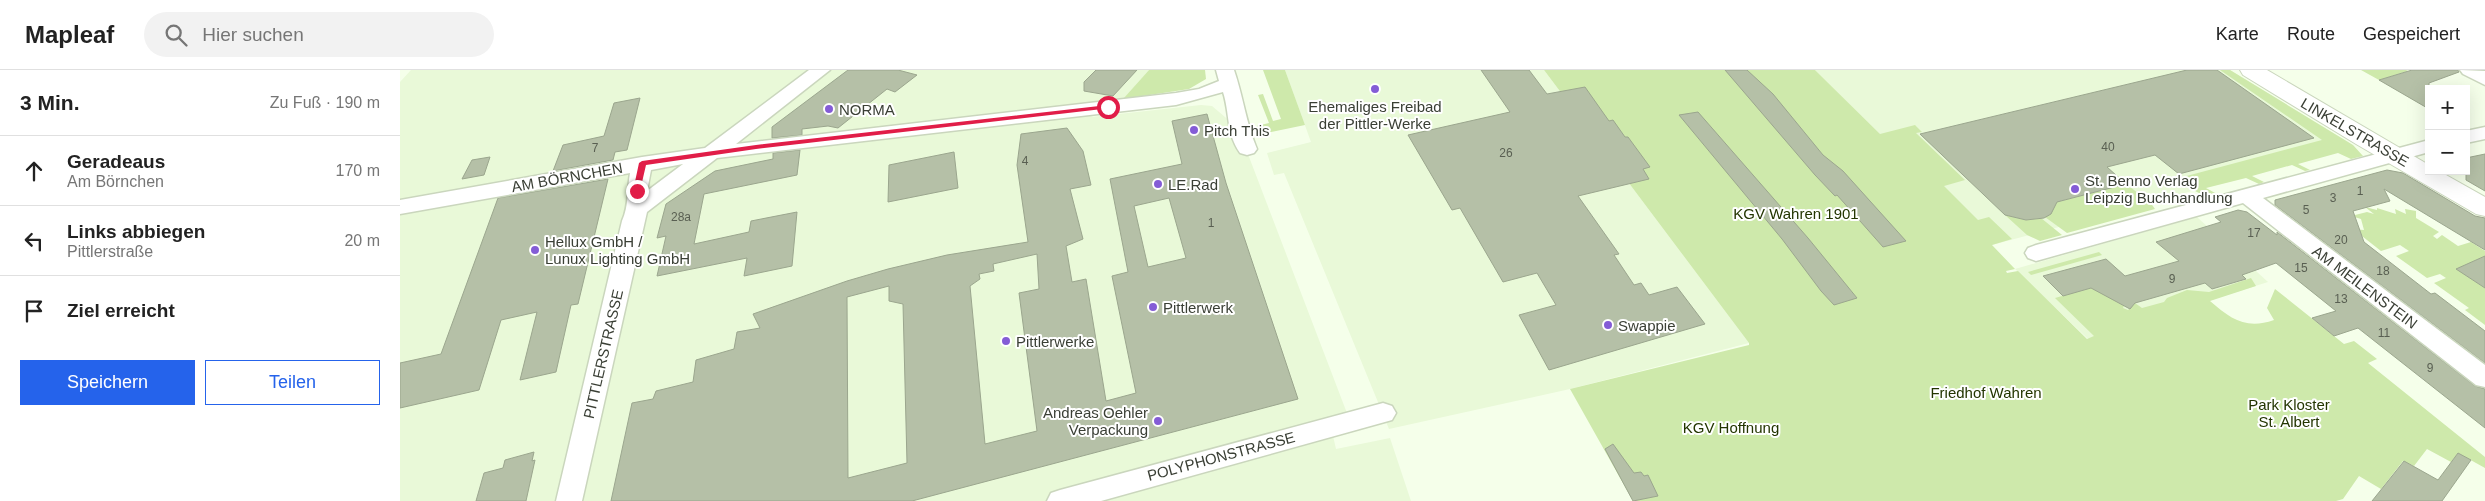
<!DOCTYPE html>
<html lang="de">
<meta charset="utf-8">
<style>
body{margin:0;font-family:Helvetica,sans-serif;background:#f2f2f2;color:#222}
.controls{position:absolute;right:15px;top:15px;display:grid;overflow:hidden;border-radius:0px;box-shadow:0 5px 20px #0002}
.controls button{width:45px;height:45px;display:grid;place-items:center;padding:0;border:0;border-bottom:1px solid #e0e0e0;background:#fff;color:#222;font:25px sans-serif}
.stop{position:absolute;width:15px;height:15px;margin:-11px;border:4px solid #e11d48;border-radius:50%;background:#fff}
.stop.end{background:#e11d48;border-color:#fff;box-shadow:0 1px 5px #0008}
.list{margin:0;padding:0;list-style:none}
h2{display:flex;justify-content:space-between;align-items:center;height:65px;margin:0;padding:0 20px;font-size:21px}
h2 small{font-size:16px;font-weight:400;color:#767676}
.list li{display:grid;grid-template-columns:32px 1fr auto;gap:15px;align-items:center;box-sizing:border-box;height:70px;padding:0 20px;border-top:1px solid #e0e0e0}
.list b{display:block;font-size:19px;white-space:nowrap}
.list p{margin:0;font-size:16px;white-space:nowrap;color:#767676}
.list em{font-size:16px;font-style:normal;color:#767676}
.actions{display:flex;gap:10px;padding:15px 20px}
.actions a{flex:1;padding:11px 0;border:1px solid #2563eb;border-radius:0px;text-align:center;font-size:18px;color:#2563eb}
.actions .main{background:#2563eb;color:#fff}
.icon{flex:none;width:28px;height:28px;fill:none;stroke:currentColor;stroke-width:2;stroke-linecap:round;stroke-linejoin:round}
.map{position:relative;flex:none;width:2085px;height:431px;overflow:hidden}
header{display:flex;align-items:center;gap:30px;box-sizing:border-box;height:70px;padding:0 25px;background:#fff;border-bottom:1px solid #e0e0e0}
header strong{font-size:24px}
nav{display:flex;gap:28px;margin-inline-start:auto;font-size:18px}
.search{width:350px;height:45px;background:#f2f2f2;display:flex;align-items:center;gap:12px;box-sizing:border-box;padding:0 18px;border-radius:28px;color:#767676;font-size:19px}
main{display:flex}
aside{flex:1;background:#fff}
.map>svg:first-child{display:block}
.built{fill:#e9f9d8}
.green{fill:#cee9ab}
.building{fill:#b5c0a7;stroke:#9ba68e;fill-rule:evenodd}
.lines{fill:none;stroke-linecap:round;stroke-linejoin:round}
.street-casing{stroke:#cad6bd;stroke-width:3}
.secondary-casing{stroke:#cad6bd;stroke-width:2}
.street{fill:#fff;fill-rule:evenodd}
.secondary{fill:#fff;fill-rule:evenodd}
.route{fill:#e11d48}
.poi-dot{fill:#845cd6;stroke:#fff;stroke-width:2}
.labels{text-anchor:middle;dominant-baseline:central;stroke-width:4;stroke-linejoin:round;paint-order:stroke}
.number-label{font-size:12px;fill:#595f52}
.poi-label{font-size:15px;fill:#3a3f35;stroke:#fff;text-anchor:start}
.street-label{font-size:15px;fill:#3a3f35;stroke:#fff}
.park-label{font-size:15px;fill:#233501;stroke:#fff}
</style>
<header>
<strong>Mapleaf</strong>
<div class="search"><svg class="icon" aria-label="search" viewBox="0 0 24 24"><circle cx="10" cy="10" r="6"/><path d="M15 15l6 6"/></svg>Hier suchen</div>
<nav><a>Karte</a><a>Route</a><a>Gespeichert</a></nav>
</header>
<main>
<aside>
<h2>3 Min.<small>Zu Fuß · 190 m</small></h2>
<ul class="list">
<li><svg class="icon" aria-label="ahead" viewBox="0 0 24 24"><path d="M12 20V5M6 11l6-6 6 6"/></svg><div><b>Geradeaus</b><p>Am Börnchen</p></div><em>170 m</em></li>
<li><svg class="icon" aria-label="left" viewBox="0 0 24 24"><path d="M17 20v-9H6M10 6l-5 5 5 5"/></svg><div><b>Links abbiegen</b><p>Pittlerstraße</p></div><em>20 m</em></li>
<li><svg class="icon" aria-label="arrive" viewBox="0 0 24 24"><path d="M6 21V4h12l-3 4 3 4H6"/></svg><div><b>Ziel erreicht</b></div></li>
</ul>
<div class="actions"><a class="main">Speichern</a><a>Teilen</a></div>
</aside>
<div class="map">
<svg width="2085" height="431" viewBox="0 0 2085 431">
<rect width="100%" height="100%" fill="#f5ffea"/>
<g class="built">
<path d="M11 0H749L723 29 691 47 801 35 812 36 838 58 950 351 931 357 936 379 990 368 1011 431H0V12Z"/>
<path d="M885 0H1144L1349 273 1170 319 989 359 884 103 874 105 867 83 911 72Z"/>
<path d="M1415 0H1830L1948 72 1947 79 1592 175Z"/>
<path d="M1797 147 1868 212 1688 269 1615 199Z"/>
</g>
<g class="green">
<path d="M749 0H805L806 9 789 19 723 29Z"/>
<path d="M863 0H885L905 55 851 66 848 58 869 53 858 25 863 24 873 51 881 49Z"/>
<path d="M1144 0H1415L1480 64 1515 55 1522 62 1516 63 1565 110 1544 116 1578 150 1589 147 1612 169 1592 175 1615 199 1606 201 1607 203 1618 201 1687 269 1694 266 1655 228 1704 214 1724 236 1723 238 1728 240 1735 233 1742 238 1764 232 1767 228 1787 220 1809 222 1851 208 1856 216 1810 231C1831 249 1846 260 1874 250L1867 238 1875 219 1944 274 1954 271 1977 289 1968 293 2085 387V398L2058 383 2051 392 2027 379 2014 396 2003 391 1981 419 1959 406 1943 429 1936 431H1233L1170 319 1349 275V273Z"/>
<path d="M1820 0H1830L1953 75 1963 86 1951 89 1938 83 1898 94 1910 100 1905 101 1892 95 1852 106 1864 112 1859 114 1846 108 1806 118 1817 124 1807 127 1795 121 1779 108 1922 70Z"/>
<path d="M1961 0H2006L2008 1 1979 10Z"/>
<path d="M1726 114 1750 132 1755 139 1667 163 1645 147 1649 129 1661 131Z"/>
<path d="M1965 137 1977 140V138L1996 144 1995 139 2006 144 2005 139 2016 141V148L2039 162 2033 166 2037 169 2042 165 2058 176 2071 172 2085 181V186L2057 199 2085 218V255L2065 240 2069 238 2034 213 2046 208 2040 204 2027 208 1996 186 2009 181 2000 175 1981 181 1953 159 1964 160 1961 149 1951 146 1967 142 1974 144Z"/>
<path d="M1605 145 1626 150 1641 148 1662 165 1640 171 1627 165Z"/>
<path d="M1699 182 1702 185 1631 205 1628 202Z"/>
</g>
<g class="building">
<path d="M448 0H498L517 5 495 22 487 19 438 58 428 56 402 59V65L372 68V57Z"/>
<path d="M696 0H737L713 26 684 21V12Z"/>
<path d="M1081 0H1129L1147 24 1185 17 1209 51 1213 50 1225 67H1228L1250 97 1243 99 1249 109 1178 126 1219 184 1214 185 1234 215 1241 213 1249 225 1277 217 1305 254 1149 300 1119 245 1156 235 1137 203 1103 212 1060 138 1052 140 1008 65 1110 42Z"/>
<path d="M1325 0H1347L1373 24 1423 85 1443 101 1506 171 1483 177 1437 125 1435 126 1415 105Z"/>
<path d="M1787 0H1817L1914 68 1779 104 1755 85 1707 97 1726 114 1657 132 1651 144 1644 148 1626 150 1605 145 1520 64Z"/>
<path d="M2012 0H2058L2059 2 2029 13V39L1979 10Z"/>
<path d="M240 28 227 80 215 82 213 90 153 101 163 75 204 66 214 33Z"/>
<path d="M1298 42 1408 168 1457 228 1434 235 1421 221 1382 169 1279 45Z"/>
<path d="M807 44 826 113 898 329 512 431H211L232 333 253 329 256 321 293 312 296 290 334 279 337 262 360 258 353 244 447 211 488 199 547 185 628 172 617 95 621 64 667 58 683 81 691 115 670 119 683 169 666 176 672 212 686 209 706 331 736 323 712 206 728 202 710 109 782 94 772 51ZM769 128 786 188 748 197 734 136ZM637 184 639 219 619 223 637 361 585 374 570 216 580 209 579 204 594 201 593 194ZM489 216V231L503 234 507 393 448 408 447 227Z"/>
<path d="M400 80 397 105 304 124 294 174 349 162 351 151 397 142 392 196 344 206 347 188 257 206 266 166 257 168 266 134 315 101 373 89V83Z"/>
<path d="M554 82 558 118 488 132 489 95Z"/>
<path d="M2085 84V121L2066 110V88Z"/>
<path d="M90 87 84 105 62 109 72 90Z"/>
<path d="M1987 100 2003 103 2075 146 2085 148V180L1984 119 1990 131 1953 141 1964 172 2031 224 2035 223 2085 261V293L1875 135V130Z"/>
<path d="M208 109 178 234 171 235 156 302 120 310 137 242 101 250 79 320 0 338V293L41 284 98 128Z"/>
<path d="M1838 140 1847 142 1877 165V162L2075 316 2085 319V358L1958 258 1934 266 1912 248 1936 241 1876 193 1842 205 1846 209 1812 219 1805 213 1735 233 1730 239 1691 218 1663 226 1643 206 1706 189 1725 206 1779 191 1756 172 1821 152 1815 147Z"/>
<path d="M2085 186V218L2056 199Z"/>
<path d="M1213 374 1234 403 1241 402 1244 406 1248 405 1258 426 1233 431 1205 379Z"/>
<path d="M134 382 132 391 135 390 126 431H76L84 403 103 398 105 390Z"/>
<path d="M2058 383 2071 390 2042 431H1972L2004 391 2038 410Z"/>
</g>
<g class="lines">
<g class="street-casing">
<g id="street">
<path d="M409 0H430L336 74 776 23 799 19 819 11 816 0H834C843 26 846 53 857 79L854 83 847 85 840 83C826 63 830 44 823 22L776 35 317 88 247 142 182 431H156L222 151C229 136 227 120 230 103L0 144V130L242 87 305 78ZM283 94 247 121 251 100Z"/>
<path d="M2060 0 2085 1V15L2063 4Z"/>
<path d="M2085 57V69L2066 73V61Z"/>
<path d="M2029 70V82L1863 128 2085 295V317L2076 315 1843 133 1636 191 1628 188 1625 183 1628 178 1636 175Z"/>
<path d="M983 333 992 336 996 343 992 350 701 431H647L651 423 660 420Z"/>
</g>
</g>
<g class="secondary-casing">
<path id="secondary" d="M1840 0H1867L2029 95V101H2039L2085 127V146L2076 144 1956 74 1843 5Z"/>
</g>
<use href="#street" class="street"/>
<use href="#secondary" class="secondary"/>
</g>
<path class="route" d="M708 35 711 38 356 79 246 95 240 121 237 123 233 121 239 93 242 91 356 75Z"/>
<g class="poi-dot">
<circle cx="975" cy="19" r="5"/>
<circle cx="429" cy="39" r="5"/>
<circle cx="794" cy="60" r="5"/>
<circle cx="758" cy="114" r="5"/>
<circle cx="1675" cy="119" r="5"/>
<circle cx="135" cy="180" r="5"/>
<circle cx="753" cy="237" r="5"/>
<circle cx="1208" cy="255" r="5"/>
<circle cx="606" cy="271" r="5"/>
<circle cx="758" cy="351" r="5"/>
</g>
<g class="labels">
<g class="number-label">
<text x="1708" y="77">40</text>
<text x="195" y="78">7</text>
<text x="1106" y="83">26</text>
<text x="625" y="91">4</text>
<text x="1960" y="121">1</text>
<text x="1933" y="128">3</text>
<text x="1906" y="140">5</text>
<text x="281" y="147">28a</text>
<text x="811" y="153">1</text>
<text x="1854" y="163">17</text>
<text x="1941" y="170">20</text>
<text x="1901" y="198">15</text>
<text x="1983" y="201">18</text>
<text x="1772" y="209">9</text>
<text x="1941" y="229">13</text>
<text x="1984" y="263">11</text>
<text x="2030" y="298">9</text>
</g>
<g class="poi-label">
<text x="975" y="36" text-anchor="middle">Ehemaliges Freibad<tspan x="975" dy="17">der Pittler-Werke</tspan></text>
<text x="439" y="39">NORMA</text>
<text x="804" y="60">Pitch This</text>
<text x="1685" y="110">St. Benno Verlag<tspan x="1685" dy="17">Leipzig Buchhandlung</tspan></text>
<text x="768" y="114">LE.Rad</text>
<text x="145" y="171">Hellux GmbH /<tspan x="145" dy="17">Lunux Lighting GmbH</tspan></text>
<text x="763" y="237">Pittlerwerk</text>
<text x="1218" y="255">Swappie</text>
<text x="616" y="271">Pittlerwerke</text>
<text x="748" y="342" text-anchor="end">Andreas Oehler<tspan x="748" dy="17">Verpackung</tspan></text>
</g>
<g class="street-label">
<text transform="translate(1955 62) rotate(30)">LINKELSTRASSE</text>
<text transform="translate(167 107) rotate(-10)">AM BÖRNCHEN</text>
<text transform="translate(1965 217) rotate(37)">AM MEILENSTEIN</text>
<text transform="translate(203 284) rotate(-77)">PITTLERSTRASSE</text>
<text transform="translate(821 386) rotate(-15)">POLYPHONSTRASSE</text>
</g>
<g class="park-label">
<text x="1396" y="143">KGV Wahren 1901</text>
<text x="1586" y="322">Friedhof Wahren</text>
<text x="1889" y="334">Park Kloster<tspan x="1889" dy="17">St. Albert</tspan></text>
<text x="1331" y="357">KGV Hoffnung</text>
</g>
</g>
</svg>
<div class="controls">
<button>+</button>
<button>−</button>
</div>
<div class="stop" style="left:708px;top:37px"></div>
<div class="stop end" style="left:237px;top:121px"></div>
</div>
</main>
